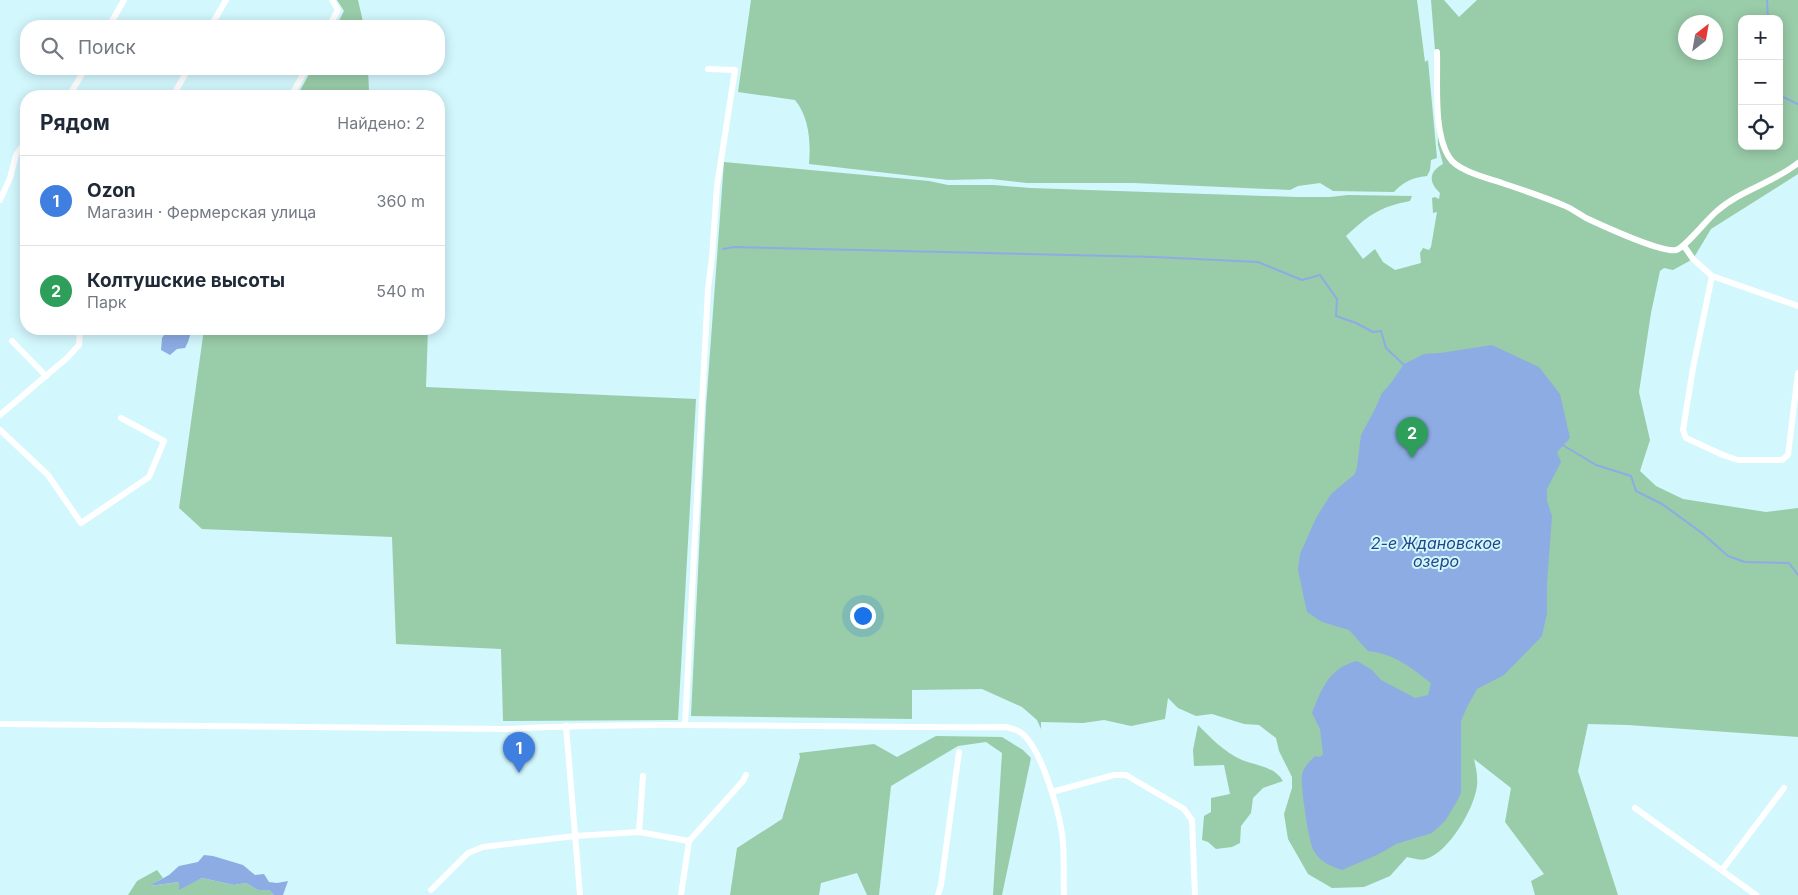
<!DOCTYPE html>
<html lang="ru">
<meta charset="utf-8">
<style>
body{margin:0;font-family:Inter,sans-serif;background:#f2f2f3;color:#1f2937}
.controls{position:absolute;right:15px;top:15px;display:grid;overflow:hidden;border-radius:10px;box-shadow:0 2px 12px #0003}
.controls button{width:45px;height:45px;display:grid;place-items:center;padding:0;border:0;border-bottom:1px solid #e0e1e3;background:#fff;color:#1f2937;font:25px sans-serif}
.compass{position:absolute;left:1678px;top:15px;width:45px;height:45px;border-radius:50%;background:#fff;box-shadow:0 2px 12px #0003;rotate:31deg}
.you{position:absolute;left:862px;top:615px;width:18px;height:18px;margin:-12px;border:4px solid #fff;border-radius:50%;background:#1a73e8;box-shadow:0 0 0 8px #1a73e833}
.badge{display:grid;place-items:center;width:32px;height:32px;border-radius:50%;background:#a62a7e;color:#fff;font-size:16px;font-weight:700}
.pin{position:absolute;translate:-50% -41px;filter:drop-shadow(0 1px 2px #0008)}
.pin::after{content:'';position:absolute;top:26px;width:18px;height:15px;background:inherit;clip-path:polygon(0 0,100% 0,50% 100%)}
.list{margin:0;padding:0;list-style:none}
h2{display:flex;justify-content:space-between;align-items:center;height:65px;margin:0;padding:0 20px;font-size:21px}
h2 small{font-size:16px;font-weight:400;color:#747a83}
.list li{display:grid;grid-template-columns:32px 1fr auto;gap:15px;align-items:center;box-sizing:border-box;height:90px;padding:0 20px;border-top:1px solid #e0e1e3}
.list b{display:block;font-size:19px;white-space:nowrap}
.list p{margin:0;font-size:16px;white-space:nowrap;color:#747a83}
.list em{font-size:16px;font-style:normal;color:#747a83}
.icon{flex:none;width:28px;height:28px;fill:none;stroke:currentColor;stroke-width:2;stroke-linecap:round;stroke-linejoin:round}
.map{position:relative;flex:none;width:1798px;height:895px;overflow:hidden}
.search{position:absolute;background:#fff;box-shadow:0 2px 12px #0003;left:20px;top:20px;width:425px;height:55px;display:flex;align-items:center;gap:12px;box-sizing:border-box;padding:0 18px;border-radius:20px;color:#747a83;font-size:19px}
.panel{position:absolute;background:#fff;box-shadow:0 2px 12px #0003;left:20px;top:90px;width:425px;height:245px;border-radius:20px}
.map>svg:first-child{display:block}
.green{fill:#99cca9;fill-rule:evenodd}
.water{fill:#8dace4}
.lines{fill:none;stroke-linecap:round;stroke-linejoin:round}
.stream{stroke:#8dace4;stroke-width:2}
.street{stroke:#fff;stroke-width:6}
.labels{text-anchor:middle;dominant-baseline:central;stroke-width:4;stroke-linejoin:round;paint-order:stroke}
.water-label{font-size:16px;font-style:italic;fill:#244589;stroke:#d2f7fd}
</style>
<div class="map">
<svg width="1798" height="895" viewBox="0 0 1798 895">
<rect width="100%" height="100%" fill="#d2f7fd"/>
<g class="green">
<path d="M337 0H358L364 26H336L344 11Z"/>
<path d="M751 0H1417L1425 62 1428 60 1437 158 1431 160 1430 170 1427 176C1412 178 1404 181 1394 192L1333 191 1320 183 1298 186 1290 190 1134 183H1027L991 179 948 180 809 164C811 142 809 117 795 100L738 92Z"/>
<path d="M1431 0H1444L1459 17 1477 0H1798V174L1711 229 1693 259 1673 270 1664 268 1660 271 1651 313 1639 392 1650 440 1640 471 1656 486 1683 499 1766 512 1798 508V737L1628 725 1588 724 1578 771 1618 895H1535L1531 881 1544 874 1505 822 1511 788 1474 759C1476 767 1478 778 1477 786 1474 809 1449 852 1426 859 1420 861 1412 858 1407 857L1390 876 1364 887 1332 888 1308 874 1288 839 1284 814 1292 788V777L1279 751 1276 738 1259 725 1244 724 1212 714 1196 716 1178 708 1168 698 1165 719 1131 726 1104 720 1083 723 1041 722V729L1037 720 1022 707 982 689 912 690V719L691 716 706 407 724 162 929 181 948 185H994L1030 188 1297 197H1330L1348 195 1412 196 1410 201C1379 207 1369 215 1346 236L1363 259 1375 249 1383 262 1395 270 1421 263 1420 253 1423 248 1429 250 1431 247 1437 212 1433 213 1432 198 1435 197 1439 199 1440 193C1429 183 1428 172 1443 164L1438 145 1436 63ZM1742 19H1779V146H1742ZM1686 22H1716V52H1686Z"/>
<path d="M312 69H368L369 91 367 96H297Z"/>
<path d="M204 329H428L426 387 696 399 678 720 503 721 501 649 396 644 392 537 202 529 179 508Z"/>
<path d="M1198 725C1211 738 1224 752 1242 760 1257 766 1274 766 1283 781L1263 788 1253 798 1251 813 1241 826 1240 843 1232 847 1216 849 1208 842 1202 840 1204 816 1211 812V798L1230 794 1224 765 1194 766 1193 750Z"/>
<path d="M936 736 1002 737 1023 750 1031 758 1002 895H993L1002 753 986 742 958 746 891 786 879 895H867L857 873 821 883 819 895H730L737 848 782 819 800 757 799 753 874 744 897 757Z"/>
<path d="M157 870 163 878 150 886 179 882V889L202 878 234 885 246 883 258 890H269L274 895H128L137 881Z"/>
</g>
<g class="water">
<path d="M168 329H192L188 342 185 348 177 349 170 355 161 350 162 338Z"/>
<path d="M1492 345 1539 367 1560 394 1570 438 1557 452 1561 462 1547 489V501L1552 516 1547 583V613L1542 636 1504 675 1477 689 1467 707 1461 721V793L1456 803 1445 821 1432 833 1396 844 1379 854 1342 870C1331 866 1320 862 1314 851 1309 845 1300 783 1302 775 1303 768 1310 761 1315 756L1320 757 1323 754 1320 729 1312 713C1322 688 1329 668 1357 661L1372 670 1381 680 1415 698 1428 695 1431 683C1410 667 1395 654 1368 651L1349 630 1322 622 1307 612 1298 570 1300 554 1316 518 1331 494 1355 474 1357 467 1361 435 1374 411 1382 393 1391 383 1404 364 1424 354 1440 353Z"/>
<path d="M204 855 213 856 243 865 255 875 264 874 269 882 277 883 288 881 283 895H274L269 890H258L246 883 234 885 202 878 179 890V882L149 886 169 875 179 866 198 862Z"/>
</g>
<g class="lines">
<g class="stream">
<path d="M1767 0 1768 19"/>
<path d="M1779 95 1798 104"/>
<path d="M723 249 734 247 1154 257 1258 262 1302 280 1320 275 1337 299 1336 316 1356 323 1373 332 1381 331 1386 348 1404 365"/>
<path d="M1561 444 1596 465 1631 476 1636 491 1662 504 1702 533 1728 556 1745 562 1789 563 1798 575"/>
</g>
<g class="street">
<path d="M109 26 124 0"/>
<path d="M211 26 226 0"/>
<path d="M329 26 338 10 332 0"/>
<path d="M1437 52C1438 81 1433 133 1449 157 1457 171 1487 178 1502 183 1523 190 1544 197 1563 205 1571 208 1579 214 1586 218 1601 225 1662 253 1676 250 1685 248 1707 219 1717 211 1741 190 1773 183 1798 163"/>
<path d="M69 96 85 69"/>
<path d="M173 96 188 69"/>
<path d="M291 96 306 69"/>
<path d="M0 200 10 178 16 155 26 141"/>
<path d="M1684 246 1693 259 1712 276 1798 306"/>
<path d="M1712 276 1693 368 1683 430 1686 438 1723 455 1738 460H1782L1788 455 1798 373"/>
<path d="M12 341 46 376"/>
<path d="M0 415 67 358 79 345 80 329"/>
<path d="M0 430 48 475 81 523 149 477 164 441 121 418"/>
<path d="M0 724 506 729C672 720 839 729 1006 727 1010 728 1016 729 1020 732 1041 746 1058 809 1062 833 1065 853 1063 875 1064 895"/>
<path d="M685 725 708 289 712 257 717 186 735 70 708 69"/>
<path d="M566 726 580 895"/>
<path d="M1052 792 1114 775H1126L1184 809 1192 820 1195 895"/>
<path d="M1635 808 1756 895"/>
<path d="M639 832 643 776"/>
<path d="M689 841 743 781 746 775"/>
<path d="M1722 870 1784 788"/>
<path d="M431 890 468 853 483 847 575 836 639 832 689 841"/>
<path d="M681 895 689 841"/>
<path d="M938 895 941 885 959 752"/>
</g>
</g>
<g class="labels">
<g class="water-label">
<text x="1436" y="543">2-е Ждановское<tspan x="1436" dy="18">озеро</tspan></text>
</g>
</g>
</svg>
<div class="controls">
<button>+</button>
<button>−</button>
<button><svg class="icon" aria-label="locate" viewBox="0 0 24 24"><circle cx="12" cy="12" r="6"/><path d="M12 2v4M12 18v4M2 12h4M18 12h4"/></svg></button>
</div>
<svg class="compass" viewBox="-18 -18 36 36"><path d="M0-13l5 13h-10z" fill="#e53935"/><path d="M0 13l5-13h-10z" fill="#747a83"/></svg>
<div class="you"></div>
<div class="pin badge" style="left:519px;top:773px;background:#3f7fe0">1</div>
<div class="pin badge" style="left:1412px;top:458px;background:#2e9e5b">2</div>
<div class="search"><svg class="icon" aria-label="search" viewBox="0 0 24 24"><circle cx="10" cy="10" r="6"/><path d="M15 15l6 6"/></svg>Поиск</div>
<section class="panel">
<h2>Рядом<small>Найдено: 2</small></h2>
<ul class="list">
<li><span class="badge" style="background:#3f7fe0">1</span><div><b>Ozon</b><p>Магазин · Фермерская улица</p></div><em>360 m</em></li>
<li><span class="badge" style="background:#2e9e5b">2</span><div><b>Колтушские высоты</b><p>Парк</p></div><em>540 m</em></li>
</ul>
</section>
</div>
